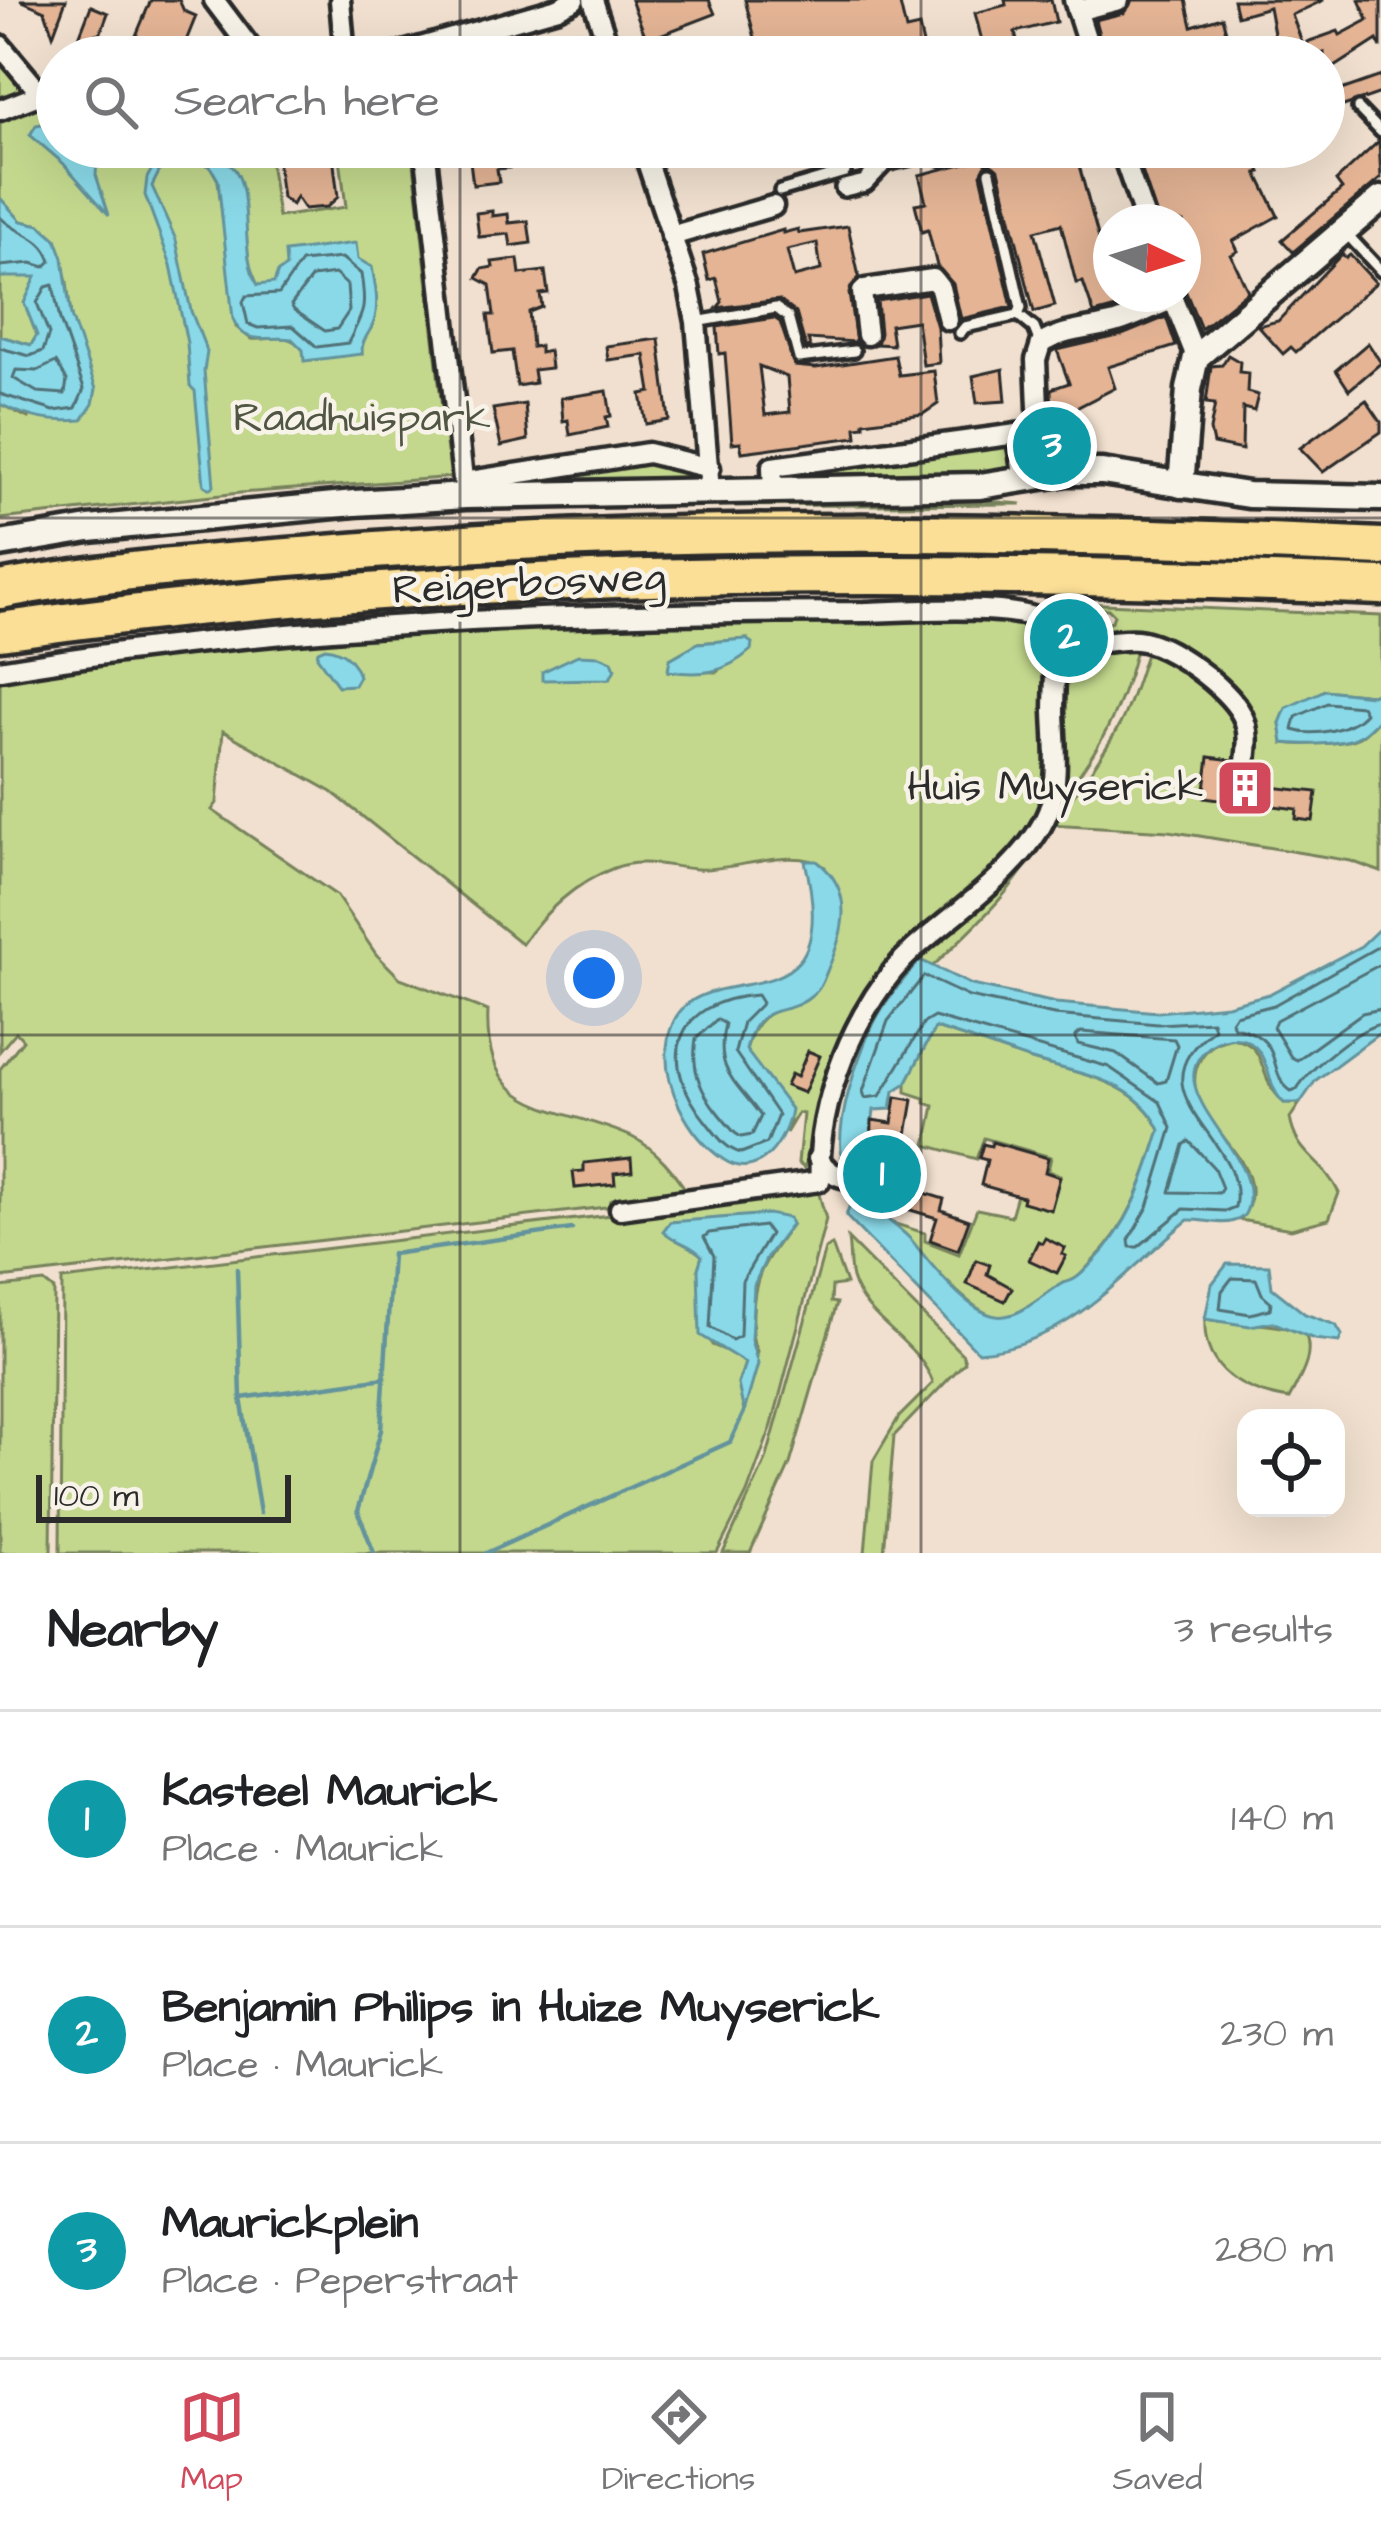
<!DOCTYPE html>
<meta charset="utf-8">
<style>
body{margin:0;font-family:"Architects Daughter",sans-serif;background:#f2f2f2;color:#202124}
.controls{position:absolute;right:36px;bottom:36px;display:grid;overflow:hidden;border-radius:24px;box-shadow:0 12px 48px #0002}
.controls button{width:108px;height:108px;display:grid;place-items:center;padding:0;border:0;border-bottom:3px solid #e0e0e0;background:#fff;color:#202124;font:60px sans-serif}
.compass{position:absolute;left:1093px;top:204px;width:108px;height:108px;border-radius:50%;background:#fff;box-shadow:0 12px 48px #0002;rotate:94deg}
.scale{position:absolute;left:36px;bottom:30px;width:255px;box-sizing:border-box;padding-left:12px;border:6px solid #2b2b2b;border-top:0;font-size:33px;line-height:42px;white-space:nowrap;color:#2b2b2b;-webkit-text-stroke:9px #f7f3e8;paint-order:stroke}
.you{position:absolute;left:594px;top:978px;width:42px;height:42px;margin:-30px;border:9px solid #fff;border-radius:50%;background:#1a73e8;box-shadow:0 0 0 18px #1a73e833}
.badge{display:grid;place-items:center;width:78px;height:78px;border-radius:50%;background:#d1495b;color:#fff;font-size:39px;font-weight:700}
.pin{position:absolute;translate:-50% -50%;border:6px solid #fff;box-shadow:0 3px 12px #0006}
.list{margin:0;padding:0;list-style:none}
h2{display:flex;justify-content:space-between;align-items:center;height:156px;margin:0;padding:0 48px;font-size:51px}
h2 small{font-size:39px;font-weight:400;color:#757577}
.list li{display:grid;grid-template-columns:78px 1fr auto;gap:36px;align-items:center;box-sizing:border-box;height:216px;padding:0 48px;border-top:3px solid #e0e0e0}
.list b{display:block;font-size:45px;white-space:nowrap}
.list p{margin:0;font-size:39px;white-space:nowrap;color:#757577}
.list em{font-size:39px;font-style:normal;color:#757577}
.icon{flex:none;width:66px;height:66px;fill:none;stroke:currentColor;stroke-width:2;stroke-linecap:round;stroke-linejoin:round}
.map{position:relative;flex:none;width:1381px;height:1553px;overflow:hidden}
.search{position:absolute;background:#fff;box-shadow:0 12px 48px #0002;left:36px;right:36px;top:36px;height:132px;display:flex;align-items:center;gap:30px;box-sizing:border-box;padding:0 42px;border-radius:66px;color:#757577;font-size:45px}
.sheet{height:804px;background:#fff}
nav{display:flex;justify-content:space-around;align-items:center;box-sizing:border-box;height:168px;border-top:3px solid #e0e0e0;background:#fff;font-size:33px;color:#757577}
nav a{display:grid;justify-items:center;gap:6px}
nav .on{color:#d1495b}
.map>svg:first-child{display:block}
.green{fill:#c3d88d;stroke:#77825c;stroke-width:3;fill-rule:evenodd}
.water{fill:#8ad9e8;stroke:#64939c;stroke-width:3}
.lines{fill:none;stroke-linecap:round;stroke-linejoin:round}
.shore{stroke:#517177;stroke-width:3}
.stream{stroke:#64939c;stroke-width:4.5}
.building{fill:#e4b495;stroke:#2b2b2b;stroke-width:3;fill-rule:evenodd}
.service-casing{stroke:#2b2b2b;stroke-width:18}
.pedestrian-casing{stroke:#2b2b2b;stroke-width:24}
.minor-casing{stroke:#2b2b2b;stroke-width:27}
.tertiary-casing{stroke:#2b2b2b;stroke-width:33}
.motorway-casing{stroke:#2b2b2b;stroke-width:45}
.service{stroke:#f7f3e8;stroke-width:9}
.pedestrian{stroke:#f7f3e8;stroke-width:15}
.minor{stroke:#f7f3e8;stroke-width:18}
.tertiary{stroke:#f7f3e8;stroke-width:24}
.motorway{stroke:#fbdf96;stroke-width:36}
.grid{fill:none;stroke:#2b2b2b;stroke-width:3;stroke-opacity:0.55}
.labels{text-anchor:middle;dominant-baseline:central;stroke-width:9;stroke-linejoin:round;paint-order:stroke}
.park-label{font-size:42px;fill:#515644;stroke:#f7f3e8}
.street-label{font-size:42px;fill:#2b2b2b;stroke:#f7f3e8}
.poi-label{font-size:42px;fill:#2b2b2b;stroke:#f7f3e8;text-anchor:end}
</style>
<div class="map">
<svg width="1381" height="1553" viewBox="0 0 1381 1553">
<rect width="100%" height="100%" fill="#f1e0cf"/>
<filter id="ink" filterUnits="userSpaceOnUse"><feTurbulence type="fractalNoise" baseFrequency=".00833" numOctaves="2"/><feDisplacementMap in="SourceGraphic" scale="24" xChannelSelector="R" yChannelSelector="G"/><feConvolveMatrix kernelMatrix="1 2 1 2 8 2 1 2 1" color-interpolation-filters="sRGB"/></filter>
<g filter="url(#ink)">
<g class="green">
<path d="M0 56 16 74 28 111 57 102V147H268L278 217 346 207 339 150 412 147 447 452H452L454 477 240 493 0 519V404L28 418 71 316 67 282 56 239 40 225 21 221 0 198ZM175 151 223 160 245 223 249 264 258 286 274 284 286 268 373 325 361 343 362 354 303 350C289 330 272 341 251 339L236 327 218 180 210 166 177 155Z"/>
<path d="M33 274 37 278C24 301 26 311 37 335L31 345 0 336V277Z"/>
<path d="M994 443H1009L1013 462 1002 474 784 481 783 477 795 470 797 475 864 466 865 460 993 447Z"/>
<path d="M647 459 698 472 697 477 485 488Z"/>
<path d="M974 500 1022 504 523 507 336 517 367 511 518 501Z"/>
<path d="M1081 603 1381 616V691L1371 695 1324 690 1280 723 1283 743C1299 745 1342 745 1357 738 1365 735 1374 723 1381 717V872L1351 861 1169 831 1050 824C1023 882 979 923 933 966L920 960C992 887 1070 816 1120 724 1131 703 1138 677 1146 654L1154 651 1076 643 1074 635 1112 621 1114 615 1108 609 1082 608Z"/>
<path d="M941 618C976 618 1027 608 1046 644L1049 764 1046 795 1035 823 1004 863 879 981 804 1168 798 1163 803 1114 798 1113 786 1133 790 1120 746 1050C762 987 806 1026 827 971L825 867C796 845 731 872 697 869 669 867 641 857 614 868 576 882 544 912 522 944L332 792 223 731 217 803 212 810 336 895 376 954 400 978 488 1011C483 1117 557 1103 632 1137 659 1150 675 1174 691 1197L0 1278V1069L23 1040 16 1032 0 1051V676L267 642 579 623ZM746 639 717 672 668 671 670 659 698 643Z"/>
<path d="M1116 645 1132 649 1135 654C1121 709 1098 753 1062 797L1063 655Z"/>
<path d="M935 1028C966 1037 995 1048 1025 1058 1074 1074 1135 1077 1160 1130 1144 1180 1131 1224 1092 1262 1083 1272 1077 1281 1063 1283 1045 1293 1025 1313 1004 1317 972 1322 916 1243 889 1222L925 1233V1241L959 1254 977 1209 1011 1216 1017 1195 1051 1209 1060 1175 1048 1171 1051 1157 984 1138 976 1159 926 1145 934 1106 925 1103V1098L906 1092V1083Z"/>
<path d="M1232 1038C1263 1045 1258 1061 1270 1085 1273 1092 1279 1097 1284 1103H1300L1290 1118C1296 1156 1322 1158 1339 1193L1329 1219 1291 1229 1240 1220C1288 1163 1166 1116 1201 1058 1209 1045 1217 1042 1232 1038Z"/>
<path d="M812 1191 819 1194 826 1219 772 1425 747 1493 717 1553H60L62 1280ZM706 1221 791 1225C768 1259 754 1270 753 1313 753 1328 750 1338 757 1351L744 1409 738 1384 745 1363 741 1357 712 1345 698 1269 702 1256C690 1244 676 1243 664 1231L670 1222Z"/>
<path d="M848 1239 963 1355 965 1362 894 1436 884 1553H865L873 1461 899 1417 933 1383C919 1341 864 1320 852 1278 849 1267 850 1251 848 1239Z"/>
<path d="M832 1245 846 1284 832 1286 831 1302 837 1303 790 1464 750 1553H723L766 1460 825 1249Z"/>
<path d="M44 1282 54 1290 51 1553H0V1287Z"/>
<path d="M1205 1319C1241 1325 1270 1321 1305 1333 1315 1356 1300 1378 1289 1399 1244 1392 1202 1371 1205 1319Z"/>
</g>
<g class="water">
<path d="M57 121V147H98L96 175 109 215 63 163 30 135 36 125Z"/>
<path d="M164 147 174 150 169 152 152 186 176 240 191 311 207 352 204 371 214 486 210 489 204 485 195 391 190 386 187 343 171 265 145 195 147 178Z"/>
<path d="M176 150C191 152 220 154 231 165 255 187 238 255 258 285L274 283 278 272 286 267 285 252 356 243 358 259 372 267C375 283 379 302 375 318 372 333 361 337 362 354L304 361 303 350 292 339C267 335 245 348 233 319L218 180 210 166 177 155Z"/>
<path d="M0 198 21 221 40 225 56 239 63 258 71 316 96 389 93 404 82 420C50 423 29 418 0 404V336L31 345 37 335 24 303 36 277H0Z"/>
<path d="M746 639 752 643 751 650C725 673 703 676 668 671L670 659 698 643Z"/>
<path d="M325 648C343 650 353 659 359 676L354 685 338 686 317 657 318 651Z"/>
<path d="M578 655 600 656 612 661 615 669 610 679 542 680V672Z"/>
<path d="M1325 690 1371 695 1381 691V717C1374 723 1367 732 1359 736 1345 745 1300 745 1283 743L1280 723 1286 708Z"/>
<path d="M805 861H817C856 891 844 933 827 971 823 981 821 988 813 995 785 1020 758 997 746 1050L791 1109C787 1139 759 1183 724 1160 687 1135 661 1083 668 1040 685 938 849 1047 805 861Z"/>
<path d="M1381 927V1032L1316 1080 1300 1103H1284C1265 1086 1271 1053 1247 1041 1236 1036 1221 1039 1212 1045 1153 1087 1256 1147 1249 1201 1247 1212 1245 1218 1234 1221 1220 1226 1203 1219 1188 1220 1123 1272 1068 1346 978 1352L846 1216 856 1187 873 1182 878 1211C889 1222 903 1230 913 1242 931 1264 974 1322 1005 1316 1026 1313 1045 1293 1063 1283 1077 1281 1083 1272 1093 1262 1131 1224 1144 1181 1160 1130 1136 1077 1075 1074 1025 1058 995 1048 966 1037 935 1028L906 1083 894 1091 891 1109 874 1110 869 1150 872 1172 846 1170C828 1136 860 1046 879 1014 890 994 906 977 920 960L972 985 1056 1003 1158 1012 1227 1005 1269 994 1361 946Z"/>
<path d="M768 1214 789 1218 791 1225 767 1257 754 1285 751 1340 758 1364 744 1412 738 1384 745 1363 700 1335 698 1269 702 1256C690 1243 676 1243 663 1231L670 1222Z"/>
<path d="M1227 1264 1269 1265 1272 1288 1305 1314 1336 1325 1342 1335 1339 1342 1314 1339 1272 1322 1250 1326 1205 1319 1212 1284Z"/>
</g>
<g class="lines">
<g class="shore">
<path d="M0 217C18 236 42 234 51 261L45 267 32 263 0 266"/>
<path d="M342 258 361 274C367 311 363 312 348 343L317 347 293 326 258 328 248 324 243 302 246 296 279 294 301 262Z"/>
<path d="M335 274 347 285 349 311 337 329 325 331 294 310 291 305 312 277Z"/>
<path d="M0 348 30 356 43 351 49 334 37 303 46 287 53 285 60 320 84 389 76 408 54 411 0 394"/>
<path d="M56 362 67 380 65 394 37 392 13 378 16 370 37 371Z"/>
<path d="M1327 703 1361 706 1365 713C1350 730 1314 737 1293 730L1296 717Z"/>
<path d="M1381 945 1274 1005 1235 1015 1231 1021 1234 1027C1289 1039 1264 1072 1291 1091L1297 1089C1309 1069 1359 1027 1381 1024"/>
<path d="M1381 964 1276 1020 1273 1027 1291 1057 1297 1060 1362 1013 1381 1009"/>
<path d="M924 976 969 997 1054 1015 1158 1024 1212 1021 1214 1029C1125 1095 1250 1139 1235 1207L1225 1211 1184 1209 1138 1247H1130L1129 1240 1148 1207 1172 1128 1160 1102 1109 1067 934 1017 924 1023 880 1096 865 1098 863 1091 888 1021Z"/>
<path d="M757 995 762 1003 743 1022 735 1052 778 1115 767 1143 741 1153C725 1149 717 1135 707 1123 656 1061 673 1001 757 995Z"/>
<path d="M717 1019 725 1024C714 1071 735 1080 761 1116L752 1135 741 1137 735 1133C709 1103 689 1081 696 1039Z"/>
<path d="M1081 1032 1174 1039 1177 1045 1166 1081 1158 1083 1116 1053 1078 1044 1075 1037Z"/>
<path d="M1189 1141 1214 1168 1222 1188 1219 1193 1170 1192 1184 1145Z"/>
<path d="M764 1226 770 1234 742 1281 740 1336 732 1340 710 1327 714 1256 704 1237 709 1233Z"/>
<path d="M1232 1278 1256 1279 1262 1294 1271 1302 1270 1309 1250 1314 1220 1309 1222 1291Z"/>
</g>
<g class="stream">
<path d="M237 1269 241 1398 385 1378"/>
<path d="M241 1398 260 1513"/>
<path d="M374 1553 358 1511 381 1430 392 1254 572 1229"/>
<path d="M486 1553 730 1442 744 1412"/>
</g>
</g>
<g class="building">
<path d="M20 0H66L53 35 45 11Z"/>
<path d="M151 0H179L184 11 196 16 184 46 172 42 160 47 157 53 133 43Z"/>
<path d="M631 0H709L715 14 647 40Z"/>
<path d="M745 0H899L906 30 919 27 926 57H760Z"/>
<path d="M1005 0H1051L1056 22 1015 32 1021 57H986L975 13 1006 5Z"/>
<path d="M1132 0H1186L1192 26 1222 17 1233 57H1105L1095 20 1124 13Z"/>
<path d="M1233 0H1324L1292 15 1303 45 1278 54 1269 7 1237 16Z"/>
<path d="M1359 0H1381V48L1377 40 1324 74V53L1313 57 1307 42 1338 31 1340 35 1368 20Z"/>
<path d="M91 6 108 13 101 32 77 42Z"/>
<path d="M573 31 580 57H545L540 41Z"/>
<path d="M1381 76V93L1329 111 1324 96Z"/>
<path d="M1379 141 1381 178 1293 252 1282 240 1342 189 1336 181Z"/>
<path d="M317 147 333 156 338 197 327 207 304 209 296 197 292 205 282 198 276 151Z"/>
<path d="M506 147 509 168 497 169 499 182 473 185 469 153Z"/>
<path d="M1016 147H1074L1106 265 1111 264V294H1118L1120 307 1094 314 1083 282 1076 283 1061 224 1035 231 1055 306 1034 312 999 170 989 163 981 174 1012 307 961 319 953 284 937 266 928 230 922 232 915 204 926 202 919 175 985 158 986 163 1018 155Z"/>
<path d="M1134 147H1218L1219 153 1250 147 1261 172 1257 173 1278 216 1233 241 1238 251 1231 255 1248 291 1201 329 1183 285V222H1159Z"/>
<path d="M492 211V216L508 214 509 223 528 221 531 243 511 246 509 234 479 237 476 213Z"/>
<path d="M848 226 859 277 849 293 856 342 808 339 810 347 806 348 796 313 779 300 717 308 722 302 716 278 709 280 703 254 783 230V233L798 229 799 233ZM817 243 821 270 794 277 787 250Z"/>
<path d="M1342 254 1346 258 1350 255 1376 283 1296 352 1291 347 1283 354 1258 326 1278 321Z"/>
<path d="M518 259 520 274 545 271 548 293 540 294 542 307 529 312 532 347 540 346V353L549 351 551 368 533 370 535 383 517 386 512 351 493 353 488 315H494L490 285 477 278 482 269 493 267 492 262Z"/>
<path d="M927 293 937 327 939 363 923 365 917 321 890 325 893 345 877 344 880 333 877 301Z"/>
<path d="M1166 317 1176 346 1108 367 1115 388 1076 408 1052 414 1051 389 1069 383 1057 350 1122 335Z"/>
<path d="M774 318 780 322 795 366 816 368 895 356 899 375 934 371 938 404 923 414 864 422V426L856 427 857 437 742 452 740 442 732 443 725 353 719 354 717 327ZM759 366 787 377 790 412 765 415Z"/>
<path d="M659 339 669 420 646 424 641 394 651 392 645 355 608 360 606 346Z"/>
<path d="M1368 343 1381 363 1349 390 1336 370Z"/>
<path d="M1228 355 1240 362 1239 372 1248 373 1247 392 1258 395 1254 411 1243 408 1242 450 1213 444 1210 430 1215 404 1206 403 1211 366 1222 365Z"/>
<path d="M1003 369 1006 401 977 403 973 376Z"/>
<path d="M607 391 611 416 606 417 608 427 570 435 568 420 563 421 561 398Z"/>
<path d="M1366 400 1381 422V432L1323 472 1300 448Z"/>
<path d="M525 404 528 440 501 446 493 409Z"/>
<path d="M1209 757 1233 760V776L1242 783 1254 780 1253 785 1317 792 1313 821 1296 819 1297 809 1204 797Z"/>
<path d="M808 1051 820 1056 804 1093 786 1086 791 1074 797 1077Z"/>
<path d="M896 1097 913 1100 905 1146 911 1151 905 1187 944 1199 941 1210 969 1220 958 1250 930 1240 937 1218 894 1205 892 1214 879 1211 880 1189 887 1176 880 1165 871 1164 872 1120 892 1123Z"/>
<path d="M992 1142 1048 1158 1045 1172 1060 1177 1051 1210 1022 1202 1023 1197 981 1185 987 1160 979 1158 983 1144 991 1146Z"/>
<path d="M631 1158 632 1171 614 1173 615 1184 575 1188 573 1172 584 1171V1163Z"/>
<path d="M1045 1238 1065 1248 1062 1254 1066 1256 1057 1273 1029 1260 1038 1241 1042 1243Z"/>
<path d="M976 1260 990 1265 987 1274 1012 1288 1005 1301 967 1284Z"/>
</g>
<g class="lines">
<g class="service-casing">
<g id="service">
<path d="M1358 108 1381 132"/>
<path d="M780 191 845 172"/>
<path d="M1344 231 1381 271"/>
<path d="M1018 315 1034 328 1040 343"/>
<path d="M696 322 776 308 788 317 799 358 854 351"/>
<path d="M960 333 965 327 1018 315 1021 308 990 172"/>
</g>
</g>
<g class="pedestrian-casing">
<path id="pedestrian" d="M844 188 865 183 885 162 940 149 942 156 976 147"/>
</g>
<g class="minor-casing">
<g id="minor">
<path d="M214 0 257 57"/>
<path d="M340 0 345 57"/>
<path d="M593 0 612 57"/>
<path d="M1074 0 1092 57"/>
<path d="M1077 11 1119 0"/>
<path d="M0 45 41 94"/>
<path d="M386 57 558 8 574 0"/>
<path d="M0 110 41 94 57 92"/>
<path d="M425 147 465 496"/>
<path d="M642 147 689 287 696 322 710 491"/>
<path d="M1120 147 1146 222"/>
<path d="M671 236 773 206"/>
<path d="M1171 294 1196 357"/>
<path d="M867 335 862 292 865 289 933 279 940 288 948 320"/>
<path d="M1016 434 1024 479"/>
<path d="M464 482 648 453 710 468"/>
<path d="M773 491 772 467 1039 431 1036 360 1041 344C1063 329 1092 330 1118 322 1136 317 1154 306 1173 300"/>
<path d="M1053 648C1082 648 1110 638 1137 640 1168 643 1228 687 1242 715 1251 732 1247 752 1245 770"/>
<path d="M0 670C286 622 576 613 865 612 904 611 1017 603 1045 622 1059 649 1054 682 1054 712 1055 743 1060 783 1048 812 1026 866 956 911 914 949 857 1000 815 1106 820 1181L620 1209"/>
<path d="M818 1158C832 1180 851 1181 874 1177"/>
</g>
</g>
<g class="tertiary-casing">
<g id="tertiary">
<path d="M1181 485 1189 389 1196 357 1381 199"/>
<path d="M0 544 89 529 355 503 465 496 980 486 1067 472H1102L1248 495 1381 498"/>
</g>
</g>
<g class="motorway-casing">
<g id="motorway">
<path d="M0 590C108 570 216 563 326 554 676 524 1030 530 1381 547"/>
<path d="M0 631C458 565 920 568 1381 586"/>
</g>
</g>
<use href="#service" class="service"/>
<use href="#pedestrian" class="pedestrian"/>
<use href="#minor" class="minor"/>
<use href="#tertiary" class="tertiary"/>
<use href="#motorway" class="motorway"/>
</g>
</g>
<path class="grid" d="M460 0V57M921 0V57M460 147V1553M921 147V1553M0 518H1381M0 1035H1381"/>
<defs>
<g id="building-square" transform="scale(3)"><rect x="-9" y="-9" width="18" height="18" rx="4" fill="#d1495b" stroke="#f7f3e8"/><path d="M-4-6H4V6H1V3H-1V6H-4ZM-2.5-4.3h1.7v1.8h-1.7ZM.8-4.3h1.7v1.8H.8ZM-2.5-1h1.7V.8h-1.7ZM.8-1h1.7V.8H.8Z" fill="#fff"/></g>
</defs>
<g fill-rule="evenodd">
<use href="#building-square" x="1245" y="788"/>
</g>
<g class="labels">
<g class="park-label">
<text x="362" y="419">Raadhuispark</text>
</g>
<g class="street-label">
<text transform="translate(529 584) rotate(-3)">Reigerbosweg</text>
</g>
<g class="poi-label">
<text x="1203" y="788">Huis Muyserick</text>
</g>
</g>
</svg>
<div class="controls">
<button><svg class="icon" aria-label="locate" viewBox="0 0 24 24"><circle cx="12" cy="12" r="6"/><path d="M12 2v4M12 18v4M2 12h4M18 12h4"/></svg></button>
</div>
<svg class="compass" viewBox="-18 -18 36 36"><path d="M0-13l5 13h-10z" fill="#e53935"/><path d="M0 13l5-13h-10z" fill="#757577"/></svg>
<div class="scale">100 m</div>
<div class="you"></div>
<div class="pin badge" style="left:882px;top:1174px;background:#0f9aa8">1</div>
<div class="pin badge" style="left:1069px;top:638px;background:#0f9aa8">2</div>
<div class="pin badge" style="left:1052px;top:446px;background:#0f9aa8">3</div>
<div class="search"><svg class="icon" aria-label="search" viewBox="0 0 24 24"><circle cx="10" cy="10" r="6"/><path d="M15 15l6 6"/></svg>Search here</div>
</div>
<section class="sheet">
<h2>Nearby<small>3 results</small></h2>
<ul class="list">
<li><span class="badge" style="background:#0f9aa8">1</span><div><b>Kasteel Maurick</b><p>Place · Maurick</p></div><em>140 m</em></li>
<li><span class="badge" style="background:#0f9aa8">2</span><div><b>Benjamin Philips in Huize Muyserick</b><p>Place · Maurick</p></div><em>230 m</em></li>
<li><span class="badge" style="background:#0f9aa8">3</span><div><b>Maurickplein</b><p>Place · Peperstraat</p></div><em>280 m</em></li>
</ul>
</section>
<nav>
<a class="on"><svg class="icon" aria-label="map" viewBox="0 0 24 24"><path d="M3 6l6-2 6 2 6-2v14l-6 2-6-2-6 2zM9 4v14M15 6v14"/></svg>Map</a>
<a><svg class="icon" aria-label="directions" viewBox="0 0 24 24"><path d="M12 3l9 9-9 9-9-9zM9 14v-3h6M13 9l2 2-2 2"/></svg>Directions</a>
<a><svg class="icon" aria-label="saved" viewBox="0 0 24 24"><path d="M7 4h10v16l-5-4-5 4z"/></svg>Saved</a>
</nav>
